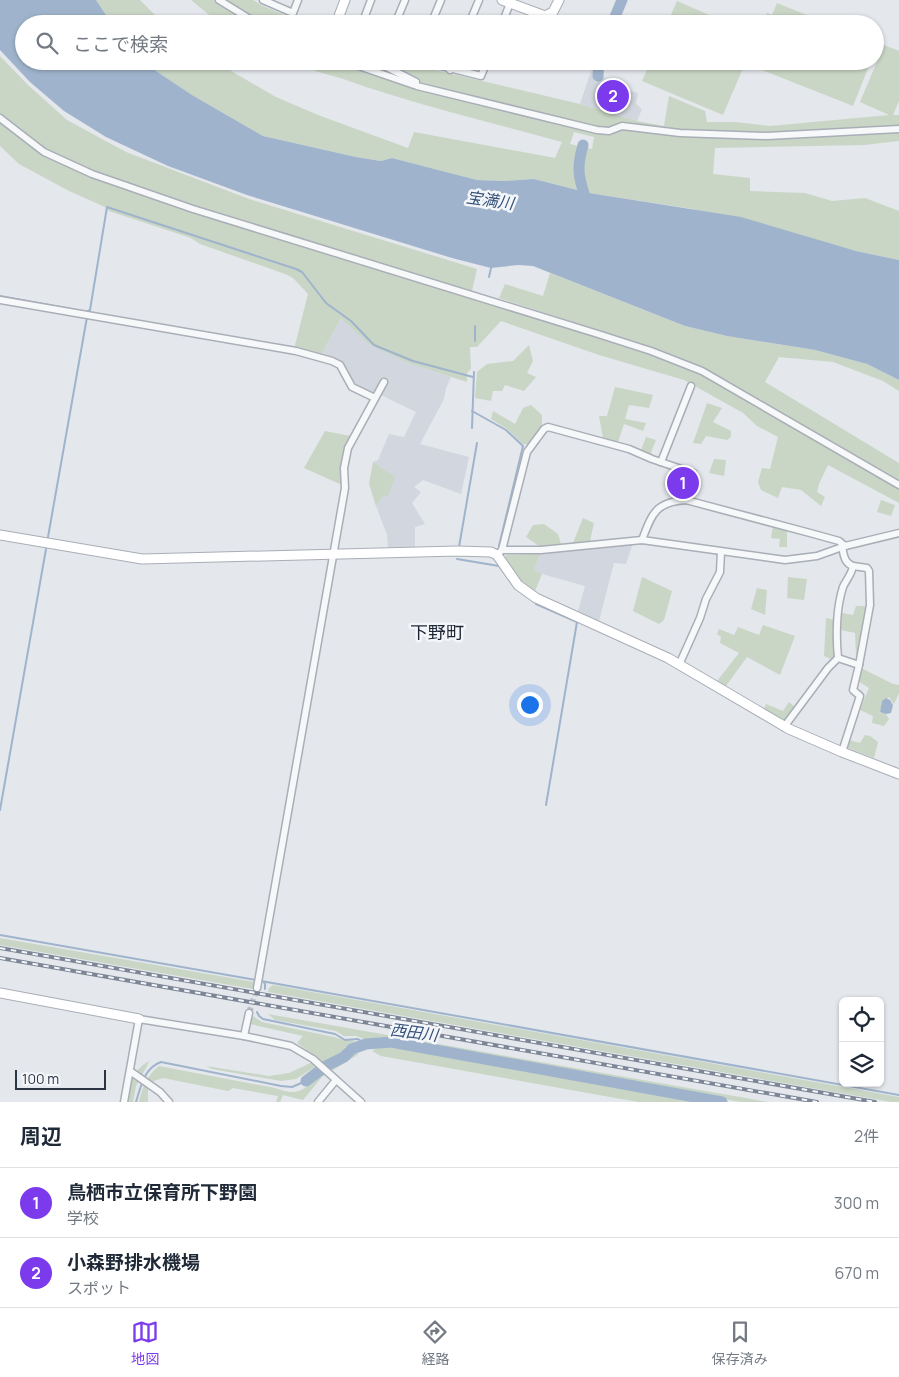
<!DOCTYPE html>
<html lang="ja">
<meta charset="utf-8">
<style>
body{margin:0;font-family:Manrope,"Noto Sans JP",sans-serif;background:#f2f2f3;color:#1f2937}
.controls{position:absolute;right:15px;bottom:15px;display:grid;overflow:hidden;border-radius:8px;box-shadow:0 1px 4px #0004}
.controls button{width:45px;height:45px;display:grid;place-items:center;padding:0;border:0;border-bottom:1px solid #e0e1e3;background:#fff;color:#1f2937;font:25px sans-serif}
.scale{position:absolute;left:15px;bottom:12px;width:91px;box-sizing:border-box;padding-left:5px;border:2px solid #2b3445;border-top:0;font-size:14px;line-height:18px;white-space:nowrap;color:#2b3445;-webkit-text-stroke:4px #f4f6f9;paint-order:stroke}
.you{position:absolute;left:529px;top:704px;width:18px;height:18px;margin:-12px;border:4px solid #fff;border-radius:50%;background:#1a73e8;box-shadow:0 0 0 8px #1a73e833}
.badge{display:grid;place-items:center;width:32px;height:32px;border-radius:50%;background:#7c3aed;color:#fff;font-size:16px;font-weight:700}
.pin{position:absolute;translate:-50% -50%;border:2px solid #fff;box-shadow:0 1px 5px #0006}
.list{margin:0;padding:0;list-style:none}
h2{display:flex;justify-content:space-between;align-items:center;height:65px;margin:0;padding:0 20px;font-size:21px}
h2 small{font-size:16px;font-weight:400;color:#747a83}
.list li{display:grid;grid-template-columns:32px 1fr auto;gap:15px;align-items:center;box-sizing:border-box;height:70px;padding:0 20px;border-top:1px solid #e0e1e3}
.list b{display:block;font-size:19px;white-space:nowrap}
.list p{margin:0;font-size:16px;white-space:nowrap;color:#747a83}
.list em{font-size:16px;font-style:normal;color:#747a83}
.icon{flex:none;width:28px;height:28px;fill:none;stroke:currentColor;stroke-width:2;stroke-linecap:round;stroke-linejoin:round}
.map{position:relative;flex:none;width:899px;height:1102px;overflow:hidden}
.search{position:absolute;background:#fff;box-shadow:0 1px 4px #0004;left:15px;right:15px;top:15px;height:55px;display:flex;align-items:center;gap:12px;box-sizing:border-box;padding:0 18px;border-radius:28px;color:#747a83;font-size:19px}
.sheet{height:205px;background:#fff}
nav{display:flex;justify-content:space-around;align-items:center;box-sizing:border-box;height:70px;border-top:1px solid #e0e1e3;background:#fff;font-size:14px;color:#747a83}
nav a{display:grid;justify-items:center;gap:2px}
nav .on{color:#7c3aed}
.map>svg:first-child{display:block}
.built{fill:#d2d6de}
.green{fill:#c9d6c5;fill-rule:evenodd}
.water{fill:#9fb4cc}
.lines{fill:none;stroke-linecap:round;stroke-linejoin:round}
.stream{stroke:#9fb4cc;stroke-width:2}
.river{stroke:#9fb4cc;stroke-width:11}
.street-tunnel{stroke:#bfc3cb;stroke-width:6;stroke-dasharray:6 3;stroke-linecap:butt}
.street-casing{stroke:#a9aeb7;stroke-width:9}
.secondary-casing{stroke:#a9aeb7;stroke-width:11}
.street{stroke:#f7f8fa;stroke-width:6}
.secondary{stroke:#fff;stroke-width:9}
.rail-casing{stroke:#7d8696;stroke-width:4}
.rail{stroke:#f4f6f9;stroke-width:2;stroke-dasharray:5.5;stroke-linecap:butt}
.labels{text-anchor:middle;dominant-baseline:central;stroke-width:5;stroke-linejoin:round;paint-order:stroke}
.water-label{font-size:16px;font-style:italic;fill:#34527a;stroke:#f4f6f9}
.quarter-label{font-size:18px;fill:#1d2536;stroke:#f4f6f9}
</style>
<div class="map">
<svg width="899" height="1102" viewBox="0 0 899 1102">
<rect width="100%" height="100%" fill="#e4e7ec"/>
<g class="built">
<path d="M591 71 603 75 606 84 638 93 636 104 642 109 637 121 580 104Z"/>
<path d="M341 318 370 344 408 363 451 377 446 388 444 399 420 444 469 457 461 494 423 480 414 487 421 492 412 503 425 524 415 527V548H388L387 535 376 506 395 477 373 462 378 460 389 434 404 437 416 412 381 395 377 397 352 386 342 364 321 355Z"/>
<path d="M633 543 626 564 614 563 599 621 578 611 585 586 542 574 534 570 540 554Z"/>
</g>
<g class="green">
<path d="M96 0H140L164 24H112Z"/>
<path d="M191 0H253L263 6 306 24H224L208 14Z"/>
<path d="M677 1 730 24H667Z"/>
<path d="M777 3 829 24H762L767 13 772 15Z"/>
<path d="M884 45 899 51V101L893 115H899V141L864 145 715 148 713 174 750 178V191L805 193 832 201 865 198 899 211V260L856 251 693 209 589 193 534 179 503 181 477 180 392 158 381 161 356 157 263 136 192 95 150 67 144 61H214L276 97 318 115 408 148 414 132 555 158 562 142C490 122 417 105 346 80 328 74 310 71 293 61H405L431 69 580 104 637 121 664 126 669 96 705 111 707 122H735L770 126 889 115 860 102ZM574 132 594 137 592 149 570 144Z"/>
<path d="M0 56 28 85 67 120 126 152 249 199 477 269 472 291 464 288 462 294 650 355 701 374 899 489V503L828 465 819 484 817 492 825 497 821 506 801 490 782 487 778 498 761 490 758 482 762 468 770 469 778 437 757 426 743 413 684 380 599 355 501 321 477 347H470L471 369 467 373V382L408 363 369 344 341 318 321 355 294 349 308 294 293 278 285 274 200 244 191 238 109 211 105 207 69 191 19 164 0 146Z"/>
<path d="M651 61H746L723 115 642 81Z"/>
<path d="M748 61H871L853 106 747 64Z"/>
<path d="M550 273 685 326 727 336 815 350 867 364 899 380V391L883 381 833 362 779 357 765 382 899 463V480L702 367 652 347 499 298 505 284 543 296Z"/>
<path d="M529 345 533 361 527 373 536 377 524 391 505 385 502 391H493L491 401 475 398 477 372 487 364 513 361Z"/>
<path d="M615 387 653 395 649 408 629 405 625 419 646 423 643 431 624 424 618 442 603 438 599 416H607Z"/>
<path d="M707 403 722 408 713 422 731 431V437L727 440 706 436 701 444 693 443Z"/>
<path d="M531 405 542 415V427L528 444H523L507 429 491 419 493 411 515 424 523 408Z"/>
<path d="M325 431 351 436 342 485 304 468Z"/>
<path d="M646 437 656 440 650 455 641 450Z"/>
<path d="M714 459 726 460 724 476 709 473Z"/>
<path d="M373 462 395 477 388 496H383L376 506 369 484Z"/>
<path d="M881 500 895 505 891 516 877 512Z"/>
<path d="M583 518 594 523 590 541 573 543Z"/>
<path d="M544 524 558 534 561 544 539 546 526 537 533 525Z"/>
<path d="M773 526 787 529V547H779L780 539 771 538Z"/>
<path d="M540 554 534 570 542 574 535 591 519 579 505 557 506 555Z"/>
<path d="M642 577 672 591 664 620 659 624 633 611Z"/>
<path d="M788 577 807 579 804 600 787 598Z"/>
<path d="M757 588 767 590 765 615 751 609Z"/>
<path d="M856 606H869L860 655H856L855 633 841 630 842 613 853 615Z"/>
<path d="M826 618 836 620V658L833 660 824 656Z"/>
<path d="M763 625 795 636 780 675 747 657 726 686 717 681 739 653 720 643 721 637 717 634 719 629 734 635 738 627 759 635Z"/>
<path d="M861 668 893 684 899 685V693L894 704 889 697 882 701 880 712 886 714 889 719 884 726 872 723 873 716 860 710 869 688 858 681Z"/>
<path d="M789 702 796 708 784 722 764 710 766 704 783 711Z"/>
<path d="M865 735 870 736 878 742 874 758 846 747 849 740 860 743Z"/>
<path d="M0 938 254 982 253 989 0 945Z"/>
<path d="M273 985 899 1097V1102H891L268 992 269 988Z"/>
<path d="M268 1014 768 1102H741L380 1037 369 1041 356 1036H344L336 1031 275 1020Z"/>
<path d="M253 1016 262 1022 334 1037C343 1041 351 1039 359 1043L352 1047H345L343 1055 323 1062 296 1079 281 1081 212 1069 206 1066 269 1076 289 1073 319 1059 297 1043 303 1036 250 1024Z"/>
<path d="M382 1045 691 1099 698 1102H638L381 1056 372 1051Z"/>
<path d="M356 1053 359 1054 322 1077 303 1100 283 1095 280 1102H276L278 1096 233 1088 228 1091 163 1078 154 1081 148 1090V1102H139C142 1088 147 1075 159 1066L275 1088C303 1099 305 1086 324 1070 333 1063 346 1059 356 1053Z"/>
<path d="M149 1061 147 1066 136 1086 133 1102H127C131 1082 131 1072 149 1061Z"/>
</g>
<g class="water">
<path d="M0 0H96L112 24H24V61H144L150 67 192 95 263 136 356 157 381 161 392 158 477 180 503 181 534 179 589 193 741 217 856 251 899 260V380L867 364 815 350 727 336 685 326 533 266 518 265 491 268 452 258 247 195 168 166 106 137 64 111 30 82 0 50Z"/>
<path d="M886 698 890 700 893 705 891 713 886 714 880 712 882 701Z"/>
</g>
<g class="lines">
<g class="stream">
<path d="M489 277 491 268"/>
<path d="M0 296 88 312"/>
<path d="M88 311 90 310 107 207 296 269 302 272 326 303 351 321 374 345 413 361 473 377"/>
<path d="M475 341V326"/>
<path d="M472 411 506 430 523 446 499 546"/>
<path d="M472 428 474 372"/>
<path d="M48 537 87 317"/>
<path d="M459 547 477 443"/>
<path d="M457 559 499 566 510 581"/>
<path d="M536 604 577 622 546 805"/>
<path d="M0 810 46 549"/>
<path d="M0 935 256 980"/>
<path d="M261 981 899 1095"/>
<path d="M264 982 265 984V989"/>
<path d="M257 1012 259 1016 263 1019 335 1034 345 1040 358 1039 366 1044"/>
<path d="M136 1102C141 1086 144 1068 161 1062L281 1086 292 1087 306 1081"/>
</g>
<g class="river">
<path d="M612 24 622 0"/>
<path d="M598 76 599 61"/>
<path d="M583 145C575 173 580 180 588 206"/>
<path d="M306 1081 326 1066 344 1057 352 1049 366 1044 391 1042 722 1102"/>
</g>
<path class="street-tunnel" d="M249 1013 257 988"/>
<g class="street-casing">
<g id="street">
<path d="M219 0 258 24"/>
<path d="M263 0 293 13 298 0"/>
<path d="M362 24 371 0"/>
<path d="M395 24 405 0"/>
<path d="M431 24 441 0"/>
<path d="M469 24 479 0"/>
<path d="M502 24 510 3"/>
<path d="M344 61 417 86 597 130 609 131 622 126 680 133 767 136 899 129"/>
<path d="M375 61 416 82"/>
<path d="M421 61 481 76 487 61"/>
<path d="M450 70 453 61"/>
<path d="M0 118 44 152 92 174 193 209 598 334 651 351 702 371 899 485"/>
<path d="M0 300 296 351 332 361 340 365 352 387 375 398"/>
<path d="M661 462 691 386"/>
<path d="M642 540C652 514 655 502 686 500L810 533 839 541 845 546"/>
<path d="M502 550H541L642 540 785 560 817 556 845 546 899 533"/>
<path d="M500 552 502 550 527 452 544 429 548 427 629 449 652 459 693 473 694 475 686 500"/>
<path d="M853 566 867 568 869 571 870 605 859 665"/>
<path d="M679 665 700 618 706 599 720 572 721 552"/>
<path d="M784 727 828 668 838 658"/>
<path d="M842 752 860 696 853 690 859 665 838 658C836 636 836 609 843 587 846 580 852 574 853 566 844 563 844 555 842 547"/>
<path d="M257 988 345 488 344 468 348 448 384 382"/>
<path d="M244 1036 249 1013"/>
<path d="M130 1071 160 1092 169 1102"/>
<path d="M124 1102 139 1019 244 1036 291 1046 313 1059 361 1102"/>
<path d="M318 1102 336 1080"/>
</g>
</g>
<g class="secondary-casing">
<g id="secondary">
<path d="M502 0 545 16 553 12 559 0"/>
<path d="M336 24 345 0"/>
<path d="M0 535 142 559 457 551 491 552 497 555 518 585 536 598 668 658 789 729 842 752 899 774"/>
<path d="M0 993 139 1019"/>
</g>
</g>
<use href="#street" class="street"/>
<use href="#secondary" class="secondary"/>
<g class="rail-casing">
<g id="rail">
<path d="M0 948 875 1102"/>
<path d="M0 958 817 1102"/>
</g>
</g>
<use href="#rail" class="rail"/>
</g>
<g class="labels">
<g class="water-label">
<text transform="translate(490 200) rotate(8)">宝満川</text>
<text transform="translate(414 1032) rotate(7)">西田川</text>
</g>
<g class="quarter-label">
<text x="437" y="632">下野町</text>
</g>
</g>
</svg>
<div class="controls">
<button><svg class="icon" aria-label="locate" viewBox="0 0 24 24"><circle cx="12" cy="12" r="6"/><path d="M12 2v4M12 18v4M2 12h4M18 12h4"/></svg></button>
<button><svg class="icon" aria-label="layers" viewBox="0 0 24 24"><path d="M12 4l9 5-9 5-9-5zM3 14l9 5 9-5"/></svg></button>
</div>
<div class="scale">100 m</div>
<div class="you"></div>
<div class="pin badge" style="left:683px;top:483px">1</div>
<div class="pin badge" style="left:613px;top:96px">2</div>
<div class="search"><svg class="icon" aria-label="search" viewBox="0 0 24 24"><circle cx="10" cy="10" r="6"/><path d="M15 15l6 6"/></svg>ここで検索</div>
</div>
<section class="sheet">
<h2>周辺<small>2件</small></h2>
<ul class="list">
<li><span class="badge">1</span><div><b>鳥栖市立保育所下野園</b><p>学校</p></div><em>300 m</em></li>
<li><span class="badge">2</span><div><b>小森野排水機場</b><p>スポット</p></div><em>670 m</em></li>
</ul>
</section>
<nav>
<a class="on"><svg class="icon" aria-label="map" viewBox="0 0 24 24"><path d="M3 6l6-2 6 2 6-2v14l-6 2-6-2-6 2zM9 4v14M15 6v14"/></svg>地図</a>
<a><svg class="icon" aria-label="directions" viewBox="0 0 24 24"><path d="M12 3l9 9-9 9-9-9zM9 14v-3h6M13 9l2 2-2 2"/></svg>経路</a>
<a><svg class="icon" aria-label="saved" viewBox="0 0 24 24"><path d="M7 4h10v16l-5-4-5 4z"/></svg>保存済み</a>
</nav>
